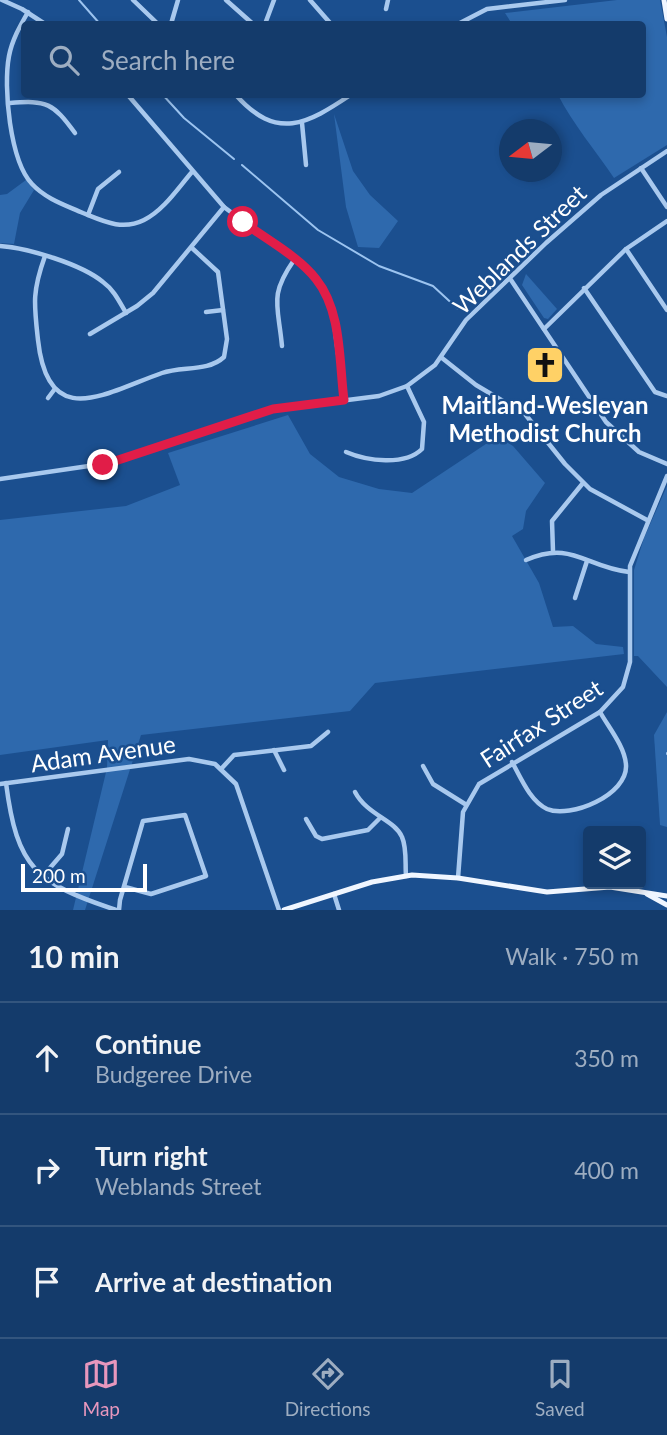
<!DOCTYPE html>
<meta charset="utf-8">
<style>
body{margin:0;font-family:Lato,sans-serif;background:#214673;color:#f1f3f6}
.controls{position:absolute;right:21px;bottom:21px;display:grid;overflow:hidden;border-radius:7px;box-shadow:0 4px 10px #0003}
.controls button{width:63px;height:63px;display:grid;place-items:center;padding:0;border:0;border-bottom:2px solid #33557e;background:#143b6b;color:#f1f3f6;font:35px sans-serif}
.compass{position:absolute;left:499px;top:119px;width:63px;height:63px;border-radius:50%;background:#143b6b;box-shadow:0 4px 10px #0003;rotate:254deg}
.scale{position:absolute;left:21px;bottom:18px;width:126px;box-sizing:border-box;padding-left:7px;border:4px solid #fff;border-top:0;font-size:19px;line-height:24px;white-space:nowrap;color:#fff;-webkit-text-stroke:5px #1b4f8f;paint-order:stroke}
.stop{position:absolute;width:21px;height:21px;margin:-16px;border:5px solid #e11d48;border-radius:50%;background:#fff}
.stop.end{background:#e11d48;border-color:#fff;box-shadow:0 2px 7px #0008}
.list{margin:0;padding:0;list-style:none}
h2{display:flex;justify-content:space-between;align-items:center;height:91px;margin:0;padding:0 28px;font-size:30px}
h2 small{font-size:23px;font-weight:400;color:#9dadc1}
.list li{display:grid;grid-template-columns:46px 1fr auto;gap:21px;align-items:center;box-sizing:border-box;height:112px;padding:0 28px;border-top:2px solid #33557e}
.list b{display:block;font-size:26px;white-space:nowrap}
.list p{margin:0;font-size:23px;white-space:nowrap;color:#9dadc1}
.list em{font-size:23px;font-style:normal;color:#9dadc1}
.icon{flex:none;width:38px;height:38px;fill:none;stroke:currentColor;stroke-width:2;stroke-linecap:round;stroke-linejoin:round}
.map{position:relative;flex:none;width:667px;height:910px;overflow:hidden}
.search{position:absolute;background:#143b6b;box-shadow:0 4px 10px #0003;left:21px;right:21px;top:21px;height:77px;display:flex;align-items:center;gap:18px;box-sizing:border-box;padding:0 24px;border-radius:7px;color:#9dadc1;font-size:26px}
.sheet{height:427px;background:#143b6b}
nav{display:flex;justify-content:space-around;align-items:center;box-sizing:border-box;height:98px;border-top:2px solid #33557e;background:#143b6b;font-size:19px;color:#9dadc1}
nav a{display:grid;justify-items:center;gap:4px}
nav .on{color:#e797bd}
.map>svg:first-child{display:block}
.green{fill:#2e69ad}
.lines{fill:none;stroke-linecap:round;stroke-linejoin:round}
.stream{stroke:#9cc4f0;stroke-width:2}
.minor{stroke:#a9c9ee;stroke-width:4.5}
.major{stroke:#f0f6ff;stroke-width:5}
.route{stroke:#e11d48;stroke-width:9}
.labels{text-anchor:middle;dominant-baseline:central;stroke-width:5;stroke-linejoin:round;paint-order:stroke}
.street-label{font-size:24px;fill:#fff;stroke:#1b4f8f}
.poi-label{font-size:24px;font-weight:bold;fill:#fff;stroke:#1b4f8f}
</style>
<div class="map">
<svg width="667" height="910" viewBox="0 0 667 910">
<rect width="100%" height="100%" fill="#1b4f8f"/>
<g class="green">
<path d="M617 0H660L667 37V145L614 178C595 150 573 124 558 95L642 94V24H512L505 13Z"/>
<path d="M334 114 353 171 370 195 398 221 379 248 358 247 346 207Z"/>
<path d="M26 180 34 190 20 213 14 244 0 243V195L7 194Z"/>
<path d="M526 274 557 309 548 319 544 318 522 285Z"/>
<path d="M288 415 310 454 339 477 379 489 412 493 498 436 513 446 545 483 526 511 523 529 512 536 539 583 553 627 573 626 596 644 623 647 624 654 375 683 350 711 141 735 86 907 85 910H73L107 768 108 740 0 755V520L126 506 180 485 168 453Z"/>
<path d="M667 486V687L638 656H634V570L644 538Z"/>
<path d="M667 712V827L660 825 654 735Z"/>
</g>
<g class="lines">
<g class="stream">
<path d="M79 0 100 24"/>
<path d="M162 94 184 118 234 159"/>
<path d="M242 165 318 230 379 266 433 286 458 309"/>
<path d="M667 753V754"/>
</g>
<g class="minor">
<path d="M2 0 22 9 45 24"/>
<path d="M133 0 158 24"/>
<path d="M226 0 253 24"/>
<path d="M310 0 331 24"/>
<path d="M386 9 388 0"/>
<path d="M28 12C20 26 12 40 9 56 3 87 10 161 32 184 46 199 65 205 83 213 103 221 122 231 144 220 164 210 178 188 192 172"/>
<path d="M171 24 178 0"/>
<path d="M265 24 274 0"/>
<path d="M458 24 487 9 565 0"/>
<path d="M127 94 224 207 303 266 322 287 333 315 344 400"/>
<path d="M235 94C277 142 307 124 352 94"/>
<path d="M10 103C47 100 53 103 75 133"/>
<path d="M302 123 306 165"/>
<path d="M641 168 667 207"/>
<path d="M88 215 98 189 119 172"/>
<path d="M0 246C28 248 81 264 103 282 114 290 119 301 126 313"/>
<path d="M626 249 667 310"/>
<path d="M45 256C32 292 34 304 38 340 48 432 105 393 162 373 182 366 208 372 224 357L227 339 218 272 192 248"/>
<path d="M511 280 606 422 639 452 667 464"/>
<path d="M584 288 655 392 667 396"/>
<path d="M206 312 223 310"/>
<path d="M544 329 626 249 667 221"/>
<path d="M90 334 137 306 153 293 224 207"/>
<path d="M282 346C278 304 269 296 294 260"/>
<path d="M442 358 476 385 525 414 565 464 590 489 647 520"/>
<path d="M48 398 54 390"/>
<path d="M346 452C367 461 405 466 422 449L424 422 407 386"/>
<path d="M0 479 116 462 269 410 379 396 407 386 435 365 466 320 546 243 601 195 667 151"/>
<path d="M553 551 552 521 583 483"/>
<path d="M526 560C572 540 585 567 629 572"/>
<path d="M575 598 587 561"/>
<path d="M274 750 284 770"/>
<path d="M512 762C521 778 530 801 547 809 570 819 628 795 626 765 625 747 609 728 600 712"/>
<path d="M423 766 433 784 465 804"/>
<path d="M222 768 234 755 311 746 328 732"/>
<path d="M6 783C17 869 36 883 116 910"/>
<path d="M0 784 189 759 215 764 236 784 279 910"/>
<path d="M355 792C367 815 395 820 402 837 407 848 405 864 406 876"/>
<path d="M306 819 316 836 322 839 368 830 379 819"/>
<path d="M43 876 62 854 68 829"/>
<path d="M458 878 463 812 479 784 600 712 623 687 630 662V566L667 476"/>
<path d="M334 894 339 910"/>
<path d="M119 910 120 900 143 821 185 815 206 876 151 894 125 887"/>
</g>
<g class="major">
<path d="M664 0 667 19"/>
<path d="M647 894 667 905"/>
<path d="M284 910 372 882 412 875 458 878 547 892 610 887 667 896"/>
</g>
</g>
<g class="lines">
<path class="route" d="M103 465 273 409 344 400C339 362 342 311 316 279 298 256 267 240 243 222"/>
</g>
<defs>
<g id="church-square" transform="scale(2.0125)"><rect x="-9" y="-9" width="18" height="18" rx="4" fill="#ffd166" stroke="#1b4f8f"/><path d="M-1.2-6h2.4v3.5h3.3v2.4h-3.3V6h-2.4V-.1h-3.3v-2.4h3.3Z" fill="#111"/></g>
</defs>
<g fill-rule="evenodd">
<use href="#church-square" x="545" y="365"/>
</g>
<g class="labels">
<g class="street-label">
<text transform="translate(519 249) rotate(-44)">Weblands Street</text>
<text transform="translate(541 723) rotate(-33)">Fairfax Street</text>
<text transform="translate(103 753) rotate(-8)">Adam Avenue</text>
</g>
<g class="poi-label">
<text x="545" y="404">Maitland-Wesleyan<tspan x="545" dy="28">Methodist Church</tspan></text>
</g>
</g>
</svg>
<div class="controls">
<button><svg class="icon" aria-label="layers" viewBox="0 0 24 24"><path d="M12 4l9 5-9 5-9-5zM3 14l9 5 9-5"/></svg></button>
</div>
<svg class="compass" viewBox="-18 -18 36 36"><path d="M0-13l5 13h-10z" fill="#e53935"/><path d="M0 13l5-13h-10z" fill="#9dadc1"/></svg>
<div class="scale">200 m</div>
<div class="stop" style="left:243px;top:222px"></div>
<div class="stop end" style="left:103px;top:465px"></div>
<div class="search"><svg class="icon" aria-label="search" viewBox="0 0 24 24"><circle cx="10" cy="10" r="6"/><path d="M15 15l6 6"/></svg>Search here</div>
</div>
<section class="sheet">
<h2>10 min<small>Walk · 750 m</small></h2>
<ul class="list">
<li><svg class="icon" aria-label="ahead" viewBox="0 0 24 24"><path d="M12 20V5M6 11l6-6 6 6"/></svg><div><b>Continue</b><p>Budgeree Drive</p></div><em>350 m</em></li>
<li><svg class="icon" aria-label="right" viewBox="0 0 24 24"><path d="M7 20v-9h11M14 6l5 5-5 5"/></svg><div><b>Turn right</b><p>Weblands Street</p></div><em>400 m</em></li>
<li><svg class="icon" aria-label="arrive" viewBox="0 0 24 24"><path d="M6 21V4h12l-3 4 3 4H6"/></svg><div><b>Arrive at destination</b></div></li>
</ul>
</section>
<nav>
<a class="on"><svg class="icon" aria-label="map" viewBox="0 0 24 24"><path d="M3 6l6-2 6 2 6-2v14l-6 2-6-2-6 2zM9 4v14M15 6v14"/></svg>Map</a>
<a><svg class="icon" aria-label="directions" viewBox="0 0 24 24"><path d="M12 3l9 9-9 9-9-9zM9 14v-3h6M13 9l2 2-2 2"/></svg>Directions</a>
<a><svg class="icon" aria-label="saved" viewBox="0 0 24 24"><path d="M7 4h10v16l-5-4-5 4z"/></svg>Saved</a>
</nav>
